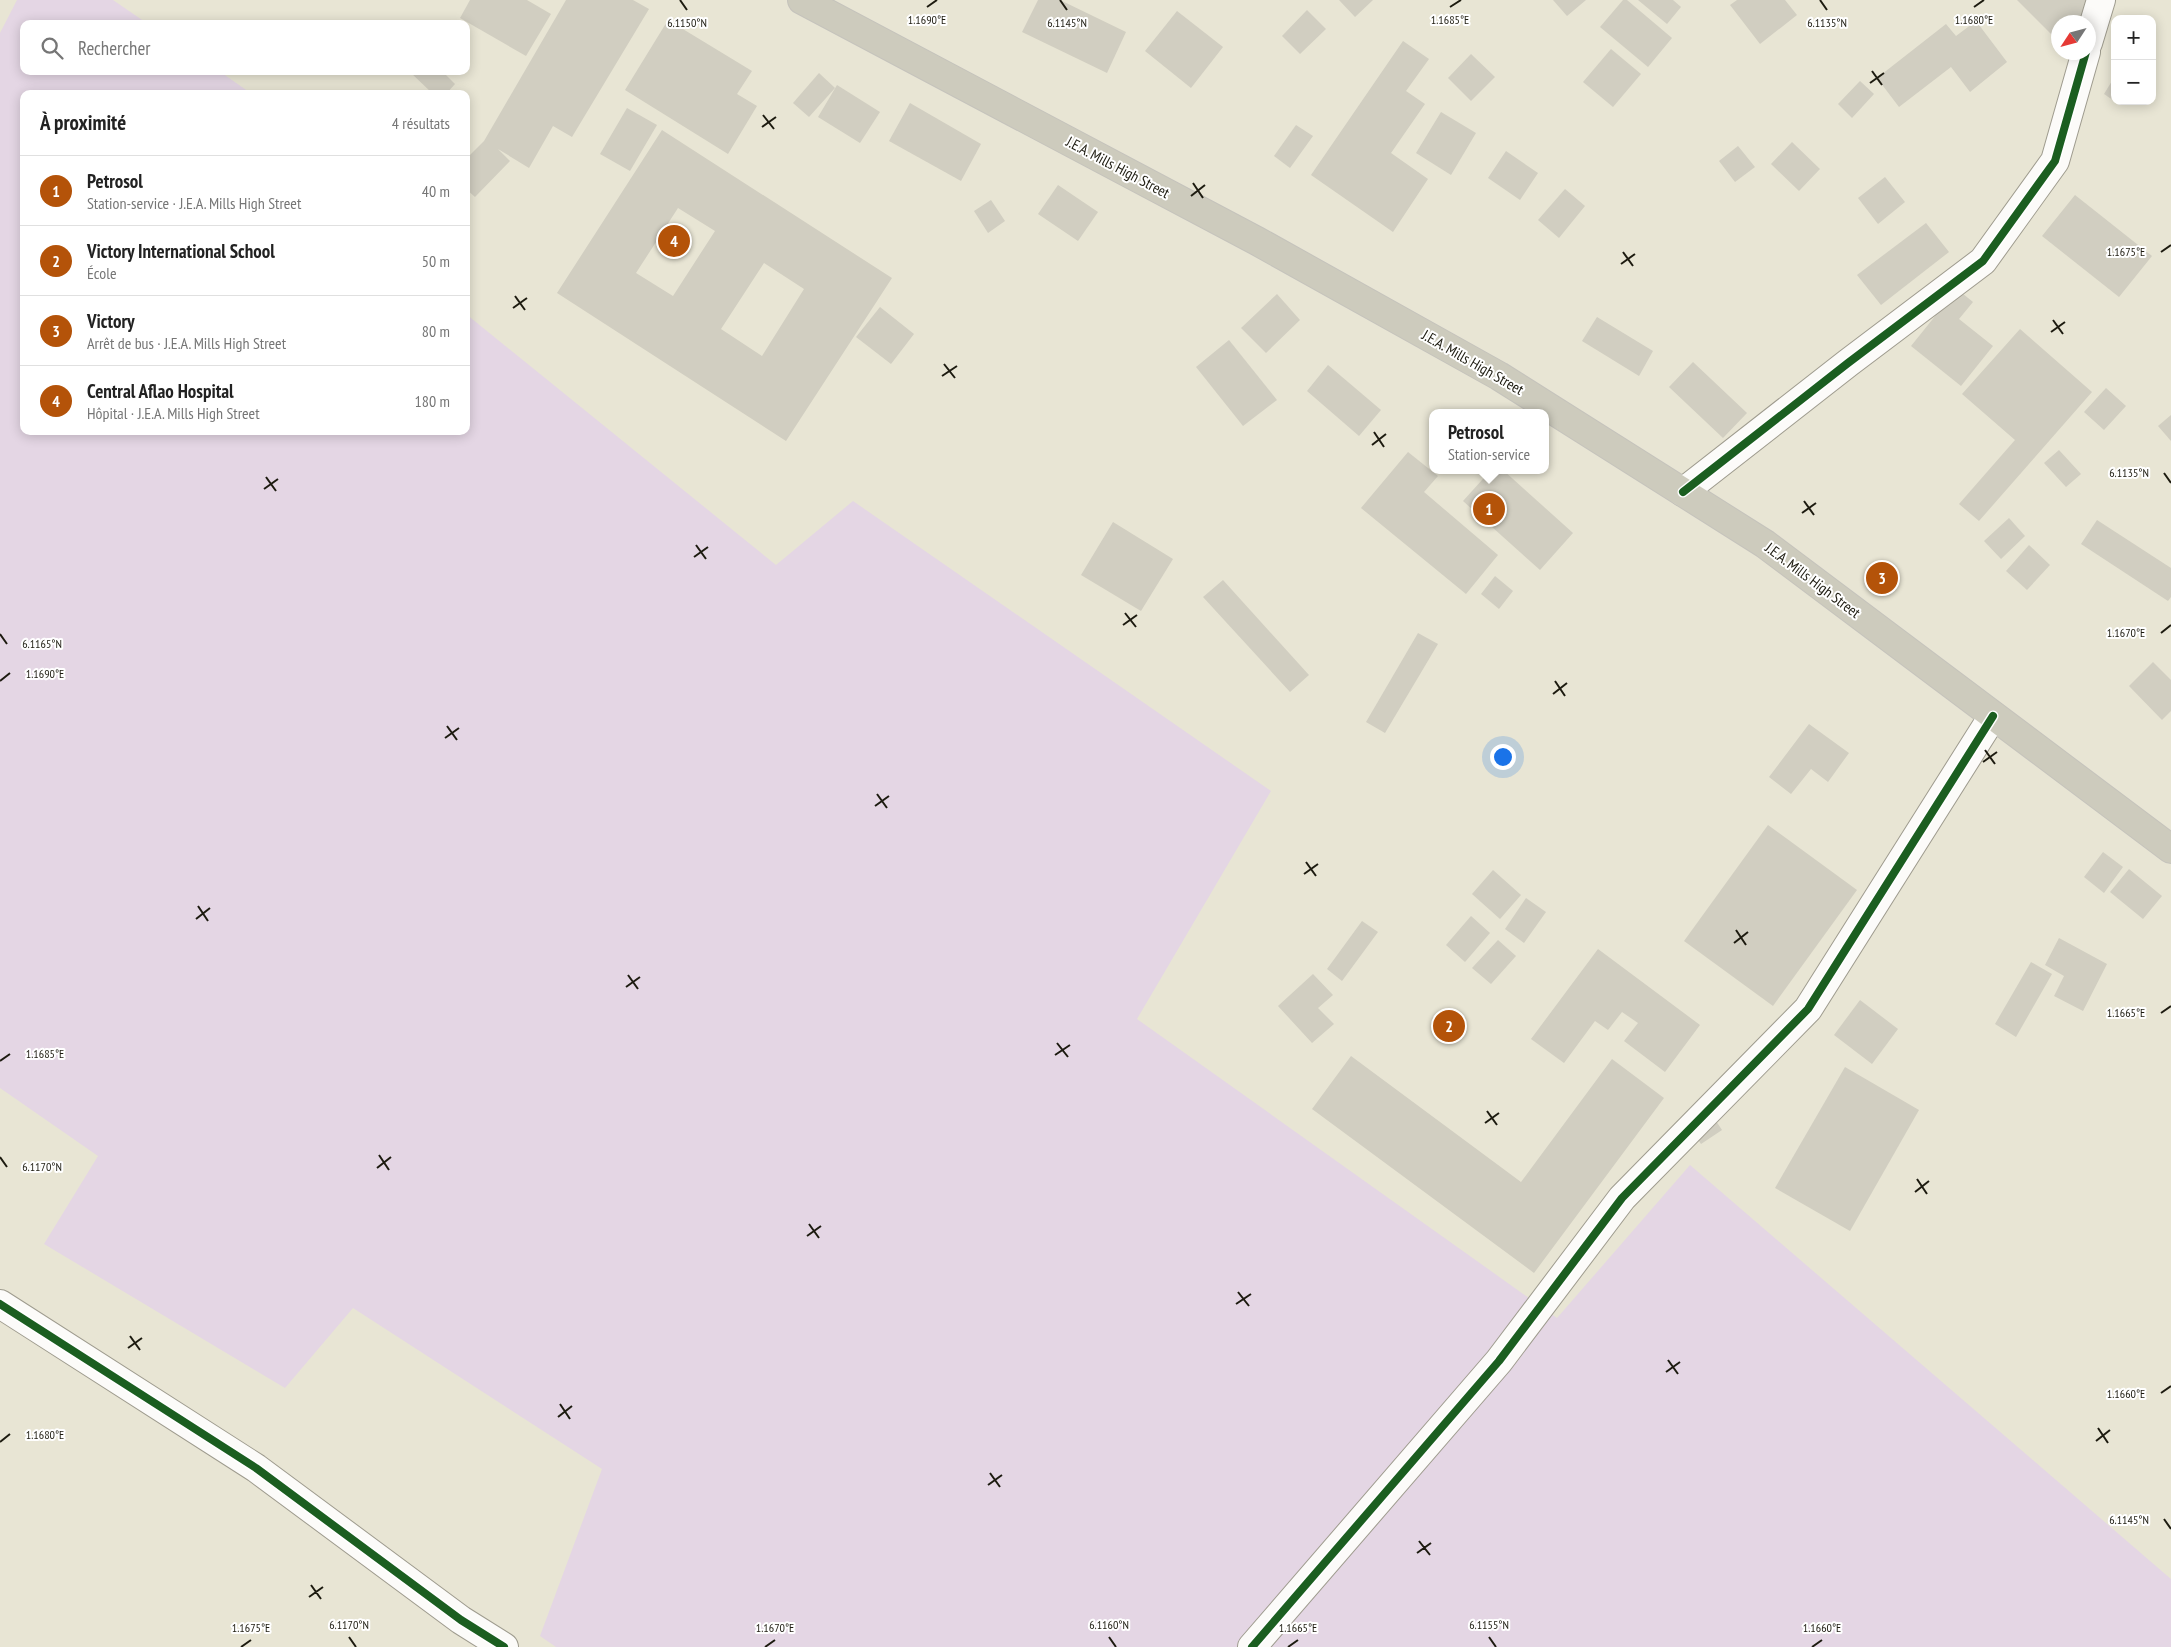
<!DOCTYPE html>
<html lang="fr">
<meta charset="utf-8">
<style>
body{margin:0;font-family:"PT Sans Narrow",sans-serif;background:#f2f2f2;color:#222}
.controls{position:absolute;right:15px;top:15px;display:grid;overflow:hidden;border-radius:10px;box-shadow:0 2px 12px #0003}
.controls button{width:45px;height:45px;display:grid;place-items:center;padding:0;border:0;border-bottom:1px solid #e0e0e0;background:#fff;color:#222;font:25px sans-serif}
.compass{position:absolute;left:2051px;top:15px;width:45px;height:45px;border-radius:50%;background:#fff;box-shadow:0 2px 12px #0003;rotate:234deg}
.you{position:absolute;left:1502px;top:756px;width:18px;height:18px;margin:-12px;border:4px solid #fff;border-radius:50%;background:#1a73e8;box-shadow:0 0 0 8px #1a73e833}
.badge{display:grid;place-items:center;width:32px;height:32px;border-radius:50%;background:#b45309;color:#fff;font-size:16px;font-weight:700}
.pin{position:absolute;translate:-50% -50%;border:2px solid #fff;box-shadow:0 1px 5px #0006}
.popup{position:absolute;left:1429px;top:409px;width:120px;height:65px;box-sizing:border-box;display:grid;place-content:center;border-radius:10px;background:#fff;filter:drop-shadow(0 1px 4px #0005);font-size:16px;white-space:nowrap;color:#767676}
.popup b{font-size:19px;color:#222}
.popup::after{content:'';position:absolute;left:50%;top:100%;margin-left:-10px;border:10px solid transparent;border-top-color:#fff}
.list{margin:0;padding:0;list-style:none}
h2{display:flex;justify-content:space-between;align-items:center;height:65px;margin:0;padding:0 20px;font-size:21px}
h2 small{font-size:16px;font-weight:400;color:#767676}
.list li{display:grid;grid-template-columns:32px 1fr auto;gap:15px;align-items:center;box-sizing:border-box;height:70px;padding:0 20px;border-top:1px solid #e0e0e0}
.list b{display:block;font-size:19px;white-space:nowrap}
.list p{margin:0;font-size:16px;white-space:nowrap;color:#767676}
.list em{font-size:16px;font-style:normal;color:#767676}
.icon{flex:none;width:28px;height:28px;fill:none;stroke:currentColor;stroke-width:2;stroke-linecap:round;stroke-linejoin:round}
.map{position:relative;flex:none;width:2171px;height:1647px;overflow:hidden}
.search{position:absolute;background:#fff;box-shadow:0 2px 12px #0003;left:20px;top:20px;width:450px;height:55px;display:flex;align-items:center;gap:12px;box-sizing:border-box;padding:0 18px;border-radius:10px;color:#767676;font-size:19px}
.panel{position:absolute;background:#fff;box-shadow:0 2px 12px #0003;left:20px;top:90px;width:450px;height:345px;border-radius:10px}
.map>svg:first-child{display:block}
.green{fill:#e4d6e4}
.building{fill:#d1cec1;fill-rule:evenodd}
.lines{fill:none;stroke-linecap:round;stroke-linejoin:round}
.street-casing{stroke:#9e9b8e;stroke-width:30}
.highway-casing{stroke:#c5c3bc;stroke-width:30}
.street{stroke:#fcfbf9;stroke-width:28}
.highway{stroke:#cdcbbd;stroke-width:28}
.cycleway-casing{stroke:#fff;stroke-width:11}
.cycleway{stroke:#1b5e20;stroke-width:8}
.ticks{fill:none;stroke:#1d1b10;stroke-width:2}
.labels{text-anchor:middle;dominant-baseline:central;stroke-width:4;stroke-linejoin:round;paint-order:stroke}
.street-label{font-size:15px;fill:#1d1b10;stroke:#fff}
.ticks-label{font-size:12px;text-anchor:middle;fill:#1d1b10;stroke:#fff;stroke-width:4;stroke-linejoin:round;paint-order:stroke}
</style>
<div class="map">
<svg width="2171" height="1647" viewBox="0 0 2171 1647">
<rect width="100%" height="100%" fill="#e8e5d4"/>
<path class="green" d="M17 0H113L148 24H24V71H219L252 94H24V431H466V314L776 565 853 501 1271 791 1137 1019 1557 1318 1690 1165 2171 1579V1647H556L540 1636 602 1469 353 1308 285 1388 44 1244 98 1156 0 1088V33Z"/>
<g class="building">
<path d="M470 0H527L551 14 526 56 460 18Z"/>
<path d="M566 0H633L649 9 572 137 553 126 529 168 498 149 510 161 475 197 466 189V159L484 141Z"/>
<path d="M1038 0H1060L1126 32 1107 73 1022 32Z"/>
<path d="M1339 0H1373L1355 17Z"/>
<path d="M1553 0H1586L1567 16Z"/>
<path d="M1623 0H1627L1672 38 1648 67 1600 27Z"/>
<path d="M1638 0H1673L1681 7 1667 24Z"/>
<path d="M1737 0H1785L1797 15 1760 44 1730 5Z"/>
<path d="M2017 0H2089L2088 22H2058V41Z"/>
<path d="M1307 10 1326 29 1300 54 1282 36Z"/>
<path d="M1177 11 1223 47 1191 88 1145 51Z"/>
<path d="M668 20 752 71 737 94 757 106 728 154 625 90Z"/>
<path d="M1976 21 2007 62 1970 92 1951 67 1899 107 1877 78 1946 24 1956 36Z"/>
<path d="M1403 41 1429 59 1406 91 1425 104 1391 153 1428 179 1393 232 1311 175Z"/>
<path d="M1611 49 1641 74 1613 107 1583 82Z"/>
<path d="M1471 54 1495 77 1471 101 1448 78Z"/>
<path d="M409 71H442L455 84 446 94H433Z"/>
<path d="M819 73 835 88 809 117 793 103Z"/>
<path d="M2115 76V101H2122L2120 105 2104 94Z"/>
<path d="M1860 81 1874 94 1852 118 1838 104Z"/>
<path d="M837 85 880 112 860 143 818 117Z"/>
<path d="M910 103 981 144 961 181 889 141Z"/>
<path d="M627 108 657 125 630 171 600 154Z"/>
<path d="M1441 112 1476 133 1451 175 1416 153Z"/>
<path d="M1296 125 1313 136 1290 168 1274 156Z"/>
<path d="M662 130 892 278 786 441 557 293ZM678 208 715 231 673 296 636 273ZM764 263 804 289 762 356 721 329Z"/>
<path d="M1792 142 1820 169 1799 191 1771 164Z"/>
<path d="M1738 146 1755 167 1735 182 1719 161Z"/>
<path d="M1506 151 1538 173 1520 200 1488 178Z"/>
<path d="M1885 177 1905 202 1878 224 1858 198Z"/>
<path d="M1058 185 1098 212 1078 241 1038 214Z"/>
<path d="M1565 189 1585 206 1559 238 1538 220Z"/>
<path d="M2075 195 2152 256 2119 297 2042 236Z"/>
<path d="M991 200 1005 221 988 233 974 211Z"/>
<path d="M1926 223 1949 252 1881 305 1857 275Z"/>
<path d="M1957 289 1973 302 1959 319 1993 346 1961 386 1911 346Z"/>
<path d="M1277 294 1300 320 1266 353 1241 328Z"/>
<path d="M880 307 914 334 891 364 856 337Z"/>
<path d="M1597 317 1653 351 1639 376 1582 341Z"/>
<path d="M2020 329 2092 392 1979 521 1959 504 2015 440 1962 394Z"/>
<path d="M1229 340 1277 400 1243 426 1196 367Z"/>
<path d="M1693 362 1747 413 1723 438 1669 387Z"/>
<path d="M1328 365 1381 410 1359 436 1307 391Z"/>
<path d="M2106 388 2126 406 2104 430 2084 412Z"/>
<path d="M2171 415V441L2158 426Z"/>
<path d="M2059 450 2081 474 2066 487 2044 463Z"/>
<path d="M1408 452 1438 476 1424 492 1498 555 1466 594 1361 508Z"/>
<path d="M1491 470H1503L1573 533 1540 570 1463 501Z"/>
<path d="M2009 518 2025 536 2001 559 1984 541Z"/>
<path d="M2097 520 2171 568V597L2168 601 2081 544Z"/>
<path d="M1113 522 1173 559 1141 611 1081 575Z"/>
<path d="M2029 545 2050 565 2027 590 2006 571Z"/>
<path d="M1495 576 1513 591 1499 609 1481 594Z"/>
<path d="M1223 580 1309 675 1290 692 1203 597Z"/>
<path d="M1418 633 1438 644 1385 733 1366 722Z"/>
<path d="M2153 662 2171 680V711L2162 720 2129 686Z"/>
<path d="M1809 724 1849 753 1828 782 1811 769 1791 794 1769 777Z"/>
<path d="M1768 825 1857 890 1773 1006 1684 941Z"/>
<path d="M2103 852 2123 867 2104 893 2084 877Z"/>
<path d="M2129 869 2162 896 2143 919 2110 892Z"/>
<path d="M1493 870 1521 895 1500 919 1472 894Z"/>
<path d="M1526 898 1546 912 1524 943 1505 929Z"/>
<path d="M1471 916 1490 933 1465 962 1446 945Z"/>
<path d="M1362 921 1378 932 1342 981 1327 969Z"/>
<path d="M2059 938 2107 964 2083 1011 2054 996 2064 976 2045 965Z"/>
<path d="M1498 940 1516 956 1491 984 1472 968Z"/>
<path d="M1598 949 1700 1025 1665 1072 1624 1041 1638 1023 1622 1012 1608 1030 1595 1021 1564 1063 1531 1039Z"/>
<path d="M2031 962 2052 974 2016 1037 1995 1024Z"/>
<path d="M1313 974 1333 995 1318 1008 1334 1024 1312 1043 1278 1006Z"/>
<path d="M1860 1000 1898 1029 1872 1064 1834 1035Z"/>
<path d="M1351 1056 1521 1182 1612 1059 1664 1098 1534 1273 1312 1109Z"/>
<path d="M1845 1067 1919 1110 1850 1231 1775 1188Z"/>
<path d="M1710 1112 1722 1130 1701 1144 1689 1126Z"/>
</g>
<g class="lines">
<g class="street-casing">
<g id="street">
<path d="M2088 43 2101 0"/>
<path d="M1683 492 1848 363 1983 261 2055 161 2086 52"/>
<path d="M0 1304 256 1468 461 1620 504 1647"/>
<path d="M1252 1647 1499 1361 1622 1198 1808 1009 1993 716"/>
</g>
</g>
<g class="highway-casing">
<path id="highway" d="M802 0 1257 241 1499 376 1765 544 2171 849"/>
</g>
<use href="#street" class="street"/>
<use href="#highway" class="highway"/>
<g class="cycleway-casing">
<g id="cycleway">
<path d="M1683 492 1848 363 1983 261 2055 161 2086 52"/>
<path d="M0 1304 256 1468 461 1620 504 1647"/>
<path d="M1252 1647 1499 1361 1622 1198 1808 1009 1993 716"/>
</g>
</g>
<use href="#cycleway" class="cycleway"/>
</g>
<path class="ticks" d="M680 0 687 10M1060 0 1067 10M1820 0 1827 10M927 7 937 0M1450 7 1461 0M1974 7 1984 0M1872 71 1882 85M1870 83 1884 73M763 115 774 129M762 127 776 117M1193 183 1203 198M1191 196 1205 185M1623 252 1633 266M2161 252 2171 245M1621 264 1635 254M515 296 525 310M513 308 527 298M2053 320 2063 334M2051 332 2065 322M944 364 955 378M942 376 957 366M1374 432 1384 447M1372 445 1386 434M2164 473 2171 483M266 477 276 491M264 489 278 479M1804 501 1814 515M1802 513 1816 503M696 545 706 559M694 557 708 547M1125 613 1136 627M1123 625 1137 615M2161 633 2171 625M0 634 7 644M0 681 10 673M1555 681 1565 696M1553 694 1567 683M447 726 457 740M445 738 459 728M1985 750 1995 764M1983 762 1997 752M877 794 887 808M875 806 889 796M1306 862 1316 876M1304 874 1318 864M198 906 208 921M196 919 210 908M1736 930 1746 945M1734 943 1748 932M628 975 638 989M626 987 640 977M2161 1013 2171 1006M1057 1043 1068 1057M1055 1055 1070 1045M0 1061 10 1054M1487 1111 1497 1125M1485 1123 1499 1113M379 1155 389 1170M0 1157 7 1167M377 1168 391 1157M1917 1179 1927 1194M1915 1192 1929 1181M809 1224 819 1238M807 1236 821 1226M1238 1292 1249 1306M1236 1304 1251 1294M130 1336 140 1350M128 1348 142 1338M1668 1360 1678 1374M1666 1372 1680 1362M2161 1393 2171 1386M560 1404 570 1419M558 1417 572 1406M2098 1428 2108 1443M2096 1441 2110 1430M0 1442 10 1434M990 1473 1000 1487M988 1485 1002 1475M2164 1519 2171 1529M1419 1541 1430 1555M1417 1553 1431 1543M311 1585 321 1599M309 1597 323 1587M349 1637 356 1647M1109 1637 1116 1647M1489 1637 1496 1647M241 1647 251 1640M765 1647 775 1640M1288 1647 1298 1640M1812 1647 1822 1640"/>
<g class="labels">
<g class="street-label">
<text transform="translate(1118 167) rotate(28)">J.E.A. Mills High Street</text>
<text transform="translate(1473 362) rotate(30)">J.E.A. Mills High Street</text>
<text transform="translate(1813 580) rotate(37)">J.E.A. Mills High Street</text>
</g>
</g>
<g class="ticks-label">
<text x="1974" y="24">1.1680°E</text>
<text x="927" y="24">1.1690°E</text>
<text x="1450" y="24">1.1685°E</text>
<text x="687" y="27">6.1150°N</text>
<text x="1067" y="27">6.1145°N</text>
<text x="1827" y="27">6.1135°N</text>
<text x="2126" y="256">1.1675°E</text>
<text x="2129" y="477">6.1135°N</text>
<text x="2126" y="637">1.1670°E</text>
<text x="42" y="648">6.1165°N</text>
<text x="45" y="678">1.1690°E</text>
<text x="2126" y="1017">1.1665°E</text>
<text x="45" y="1058">1.1685°E</text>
<text x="42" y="1171">6.1170°N</text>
<text x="2126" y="1398">1.1660°E</text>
<text x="45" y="1439">1.1680°E</text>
<text x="2129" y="1524">6.1145°N</text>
<text x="349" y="1629">6.1170°N</text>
<text x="1109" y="1629">6.1160°N</text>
<text x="1489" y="1629">6.1155°N</text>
<text x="251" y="1632">1.1675°E</text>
<text x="775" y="1632">1.1670°E</text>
<text x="1298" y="1632">1.1665°E</text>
<text x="1822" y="1632">1.1660°E</text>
</g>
</svg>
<div class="controls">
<button>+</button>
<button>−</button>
</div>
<svg class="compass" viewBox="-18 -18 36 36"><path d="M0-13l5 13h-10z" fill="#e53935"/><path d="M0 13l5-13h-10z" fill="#767676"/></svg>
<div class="you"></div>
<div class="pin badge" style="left:1489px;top:509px">1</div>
<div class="popup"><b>Petrosol</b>Station-service</div>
<div class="pin badge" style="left:1449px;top:1026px">2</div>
<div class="pin badge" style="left:1882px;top:578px">3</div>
<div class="pin badge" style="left:674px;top:241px">4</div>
<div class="search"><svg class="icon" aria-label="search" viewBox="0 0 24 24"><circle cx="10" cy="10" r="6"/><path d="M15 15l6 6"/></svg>Rechercher</div>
<section class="panel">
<h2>À proximité<small>4 résultats</small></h2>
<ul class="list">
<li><span class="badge">1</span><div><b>Petrosol</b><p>Station-service · J.E.A. Mills High Street</p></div><em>40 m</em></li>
<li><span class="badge">2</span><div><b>Victory International School</b><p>École</p></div><em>50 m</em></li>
<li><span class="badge">3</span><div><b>Victory</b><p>Arrêt de bus · J.E.A. Mills High Street</p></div><em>80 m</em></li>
<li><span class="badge">4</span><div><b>Central Aflao Hospital</b><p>Hôpital · J.E.A. Mills High Street</p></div><em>180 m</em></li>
</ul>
</section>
</div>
